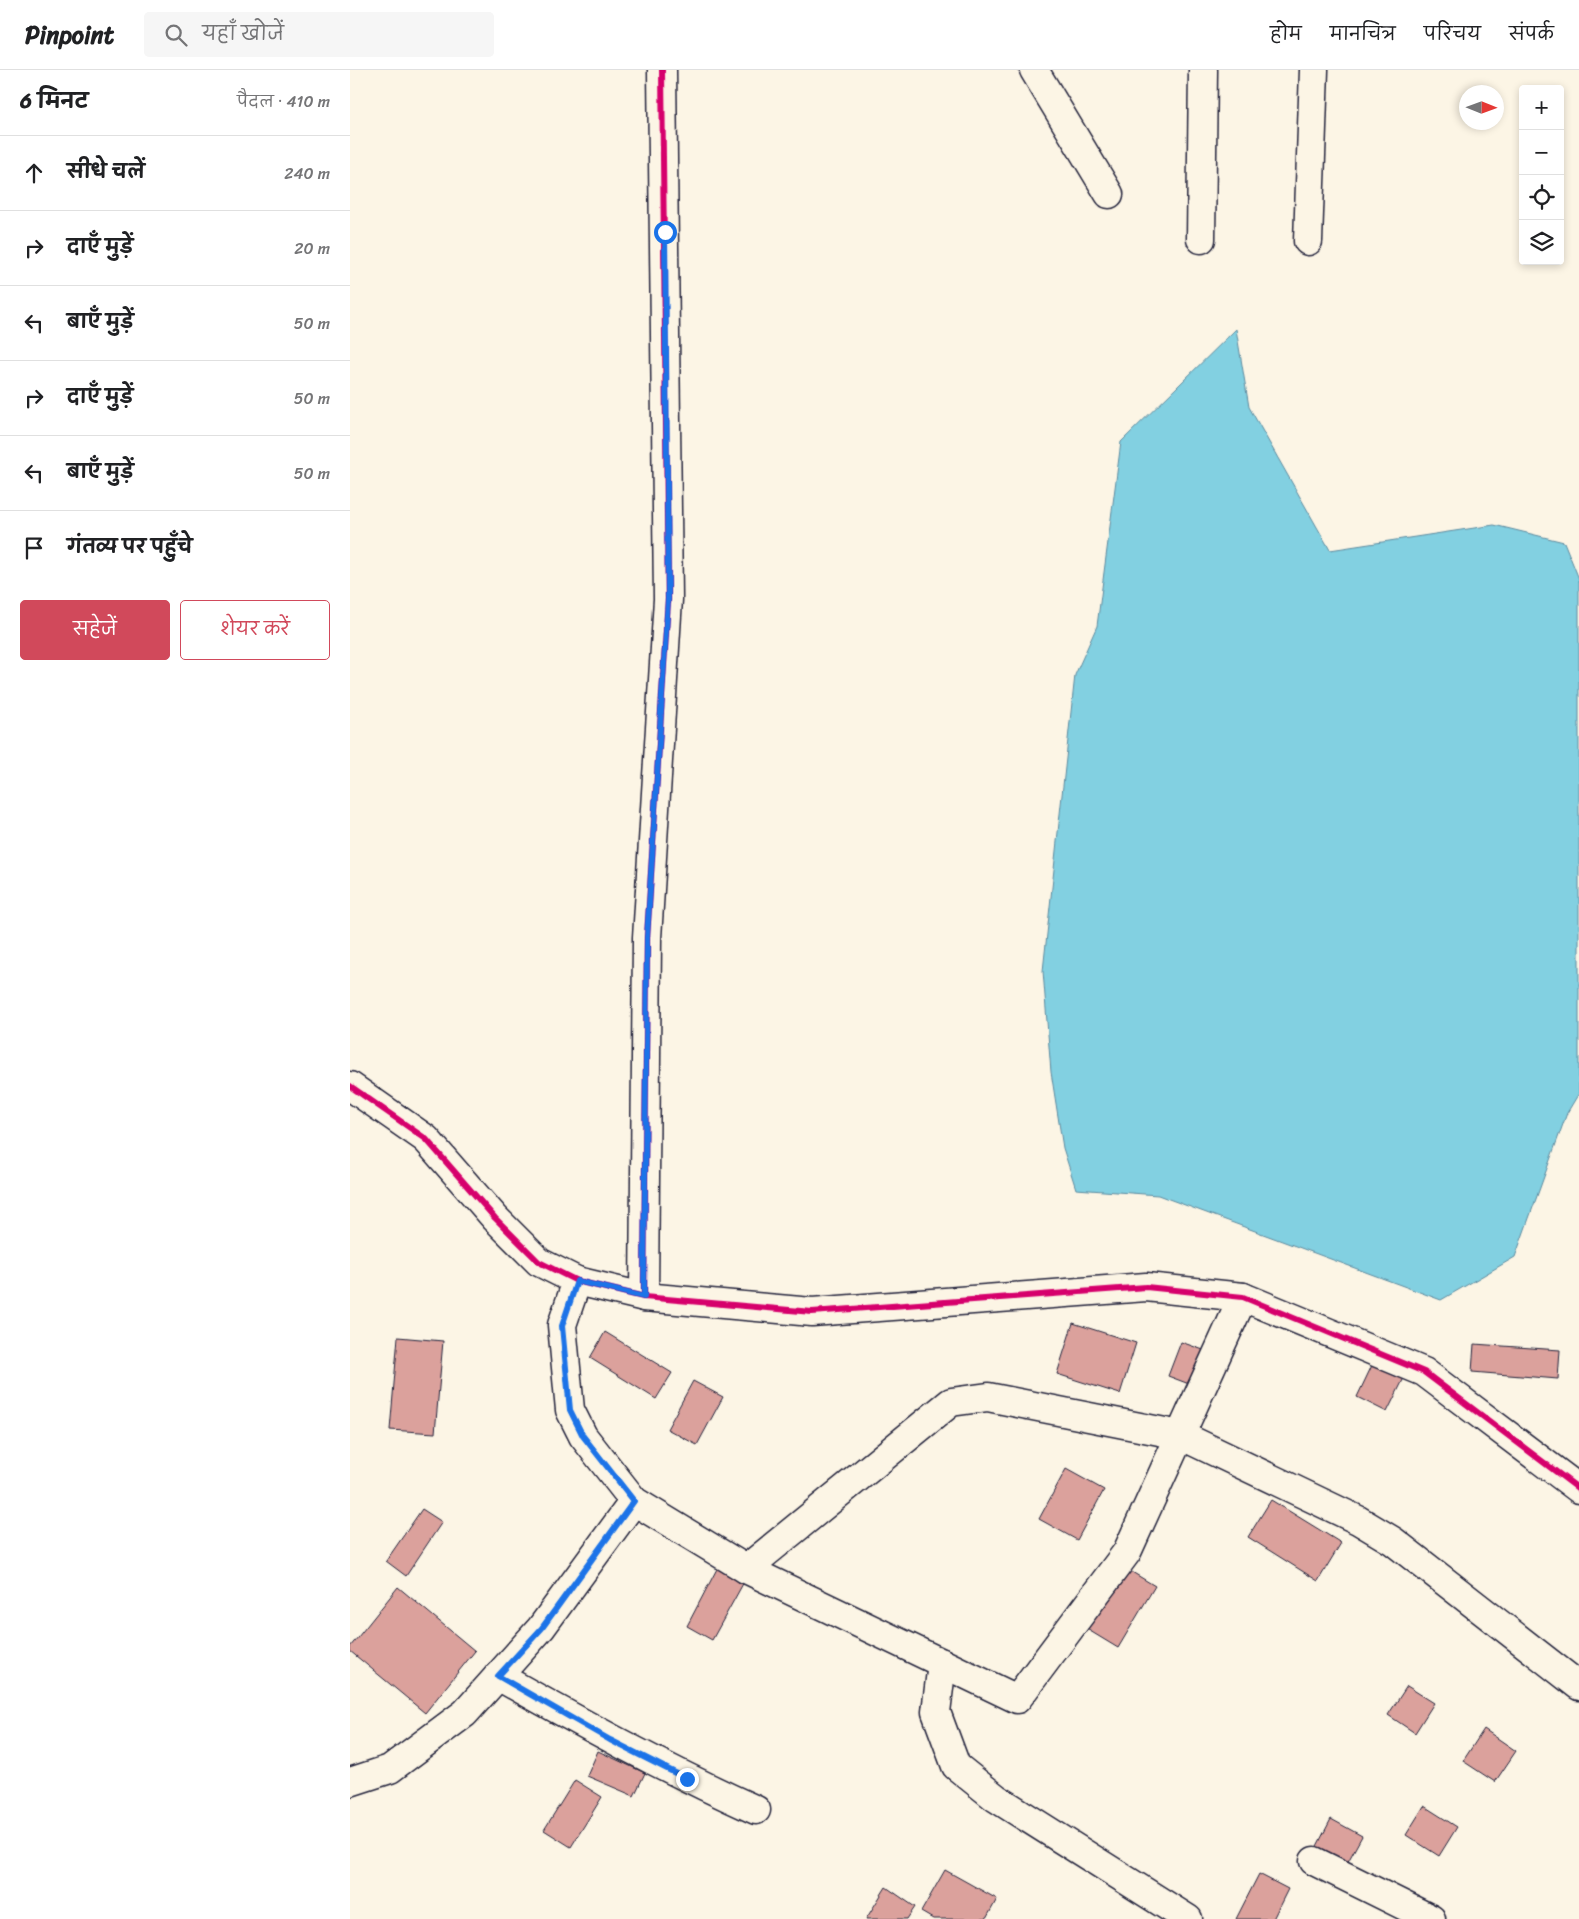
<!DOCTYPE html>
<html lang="hi">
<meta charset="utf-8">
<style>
body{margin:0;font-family:Sriracha,"Playpen Sans Deva",sans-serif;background:#f6f6f6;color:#202124}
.controls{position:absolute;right:15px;top:15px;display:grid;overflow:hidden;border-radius:5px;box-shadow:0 2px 8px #0003}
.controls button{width:45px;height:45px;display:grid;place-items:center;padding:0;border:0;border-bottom:1px solid #e0e0e0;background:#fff;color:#202124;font:25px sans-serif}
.compass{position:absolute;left:1109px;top:15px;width:45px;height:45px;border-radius:50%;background:#fff;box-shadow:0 2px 8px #0003;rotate:91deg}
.stop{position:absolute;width:15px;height:15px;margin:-11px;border:4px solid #1a73e8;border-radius:50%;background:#fff}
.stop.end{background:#1a73e8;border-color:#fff;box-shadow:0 1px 5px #0008}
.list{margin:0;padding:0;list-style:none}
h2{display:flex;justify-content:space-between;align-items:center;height:65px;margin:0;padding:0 20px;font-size:21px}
h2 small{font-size:16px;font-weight:400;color:#757577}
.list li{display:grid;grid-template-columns:32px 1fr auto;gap:15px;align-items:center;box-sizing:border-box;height:75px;padding:0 20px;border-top:1px solid #e0e0e0}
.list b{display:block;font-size:19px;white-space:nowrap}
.list em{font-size:16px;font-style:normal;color:#757577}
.actions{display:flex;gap:10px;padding:15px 20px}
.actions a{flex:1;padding:11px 0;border:1px solid #d1495b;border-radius:5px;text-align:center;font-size:18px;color:#d1495b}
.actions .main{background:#d1495b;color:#fff}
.icon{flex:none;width:28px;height:28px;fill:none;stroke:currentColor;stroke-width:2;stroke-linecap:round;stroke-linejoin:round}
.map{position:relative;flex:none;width:1229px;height:1849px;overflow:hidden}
header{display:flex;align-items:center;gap:30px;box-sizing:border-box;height:70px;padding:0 25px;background:#fff;border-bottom:1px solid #e0e0e0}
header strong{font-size:24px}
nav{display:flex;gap:28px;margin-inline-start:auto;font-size:18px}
.search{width:350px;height:45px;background:#f6f6f6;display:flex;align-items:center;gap:12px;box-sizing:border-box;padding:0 18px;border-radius:5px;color:#757577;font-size:19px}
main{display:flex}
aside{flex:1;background:#fff}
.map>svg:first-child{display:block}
.water{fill:#82d0e1;stroke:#5c8a9f}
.building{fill:#dba19c;stroke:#22223b}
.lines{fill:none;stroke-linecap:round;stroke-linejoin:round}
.street-casing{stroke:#22223b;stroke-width:31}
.secondary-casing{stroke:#22223b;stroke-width:31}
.street{stroke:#fcf5e5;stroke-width:28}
.secondary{stroke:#fcf5e5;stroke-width:28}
.cycleway-casing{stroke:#fcf5e5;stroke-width:9}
.cycleway{stroke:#d6006c;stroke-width:6}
.route{stroke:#1a73e8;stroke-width:6}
</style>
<header>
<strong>Pinpoint</strong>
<div class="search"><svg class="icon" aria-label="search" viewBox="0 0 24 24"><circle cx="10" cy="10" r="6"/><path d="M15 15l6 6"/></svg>यहाँ खोजें</div>
<nav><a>होम</a><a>मानचित्र</a><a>परिचय</a><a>संपर्क</a></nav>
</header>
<main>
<aside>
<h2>6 मिनट<small>पैदल · 410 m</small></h2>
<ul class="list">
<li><svg class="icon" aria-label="ahead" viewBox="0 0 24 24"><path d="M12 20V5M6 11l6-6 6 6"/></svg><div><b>सीधे चलें</b></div><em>240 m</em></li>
<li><svg class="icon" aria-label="right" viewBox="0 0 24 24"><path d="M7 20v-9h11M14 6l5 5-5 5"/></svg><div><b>दाएँ मुड़ें</b></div><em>20 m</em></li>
<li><svg class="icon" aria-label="left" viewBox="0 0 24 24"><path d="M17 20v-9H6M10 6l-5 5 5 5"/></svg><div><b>बाएँ मुड़ें</b></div><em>50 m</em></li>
<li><svg class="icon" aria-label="right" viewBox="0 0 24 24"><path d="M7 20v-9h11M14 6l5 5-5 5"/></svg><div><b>दाएँ मुड़ें</b></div><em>50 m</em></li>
<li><svg class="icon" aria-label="left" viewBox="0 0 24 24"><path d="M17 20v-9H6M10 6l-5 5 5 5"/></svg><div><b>बाएँ मुड़ें</b></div><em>50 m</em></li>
<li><svg class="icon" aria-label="arrive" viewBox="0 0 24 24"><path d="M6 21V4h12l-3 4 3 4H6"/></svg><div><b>गंतव्य पर पहुँचे</b></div></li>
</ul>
<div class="actions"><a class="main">सहेजें</a><a>शेयर करें</a></div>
</aside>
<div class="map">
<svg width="1229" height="1849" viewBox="0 0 1229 1849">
<rect width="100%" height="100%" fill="#fcf5e5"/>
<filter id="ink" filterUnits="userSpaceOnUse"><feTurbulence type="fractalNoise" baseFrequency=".02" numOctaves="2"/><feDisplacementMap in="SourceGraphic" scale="10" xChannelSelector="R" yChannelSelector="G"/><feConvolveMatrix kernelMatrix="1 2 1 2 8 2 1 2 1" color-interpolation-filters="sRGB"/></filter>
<g filter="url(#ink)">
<path class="water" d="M886 259 899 337 980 480 1144 455 1214 472 1229 509V1023L1217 1043 1165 1187 1091 1230 808 1125 726 1119 713 1078 701 1002 693 901 725 605 747 556 771 372Z"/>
<g class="building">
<path d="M723 1253 786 1273 770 1324 707 1304Z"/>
<path d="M255 1262 322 1303 306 1329 240 1288Z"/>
<path d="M48 1267 93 1271 85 1363 40 1360Z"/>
<path d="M831 1272 859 1282 847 1317 818 1306Z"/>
<path d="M1124 1274 1210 1280 1208 1309 1122 1302Z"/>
<path d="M1026 1287 1057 1302 1037 1342 1007 1327Z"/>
<path d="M343 1311 373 1327 347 1375 317 1359Z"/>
<path d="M716 1399 754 1420 727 1470 689 1449Z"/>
<path d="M921 1430 991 1473 968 1511 898 1467Z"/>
<path d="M72 1439 92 1452 56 1506 36 1491Z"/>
<path d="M369 1495 395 1510 362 1570 337 1556Z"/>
<path d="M772 1496 805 1516 768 1578 735 1558Z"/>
<path d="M48 1517 125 1581 75 1643 0 1581V1577Z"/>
<path d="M1057 1616 1084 1633 1065 1663 1038 1645Z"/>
<path d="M1134 1659 1166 1681 1145 1712 1113 1691Z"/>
<path d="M248 1681 295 1703 284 1726 237 1706Z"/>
<path d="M225 1710 252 1727 221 1777 194 1760Z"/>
<path d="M1074 1736 1107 1757 1089 1786 1056 1765Z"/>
<path d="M981 1749 1012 1766 995 1797 965 1780Z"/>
<path d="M595 1800 647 1829 636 1849H583L571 1842Z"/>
<path d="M909 1804 938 1819 923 1849H886Z"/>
<path d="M536 1817 565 1837 557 1849H516Z"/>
</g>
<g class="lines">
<g class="street-casing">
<g id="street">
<path d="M684 0 759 124"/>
<path d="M851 169 853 0"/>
<path d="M958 171 964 0"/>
<path d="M227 1211 212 1255 220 1340 233 1366 284 1431 396 1499 667 1629 777 1482 893 1227"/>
<path d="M294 1227 297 868 318 529 312 0"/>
<path d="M396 1499 601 1332 638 1327 830 1365 1008 1450 1043 1471 1229 1616"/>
<path d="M592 1593 586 1642 606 1696 646 1728 838 1849"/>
<path d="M148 1606C233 1654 317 1700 406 1740"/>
<path d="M0 1712 40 1699 115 1643 191 1558 284 1431"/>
<path d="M964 1791 1081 1849"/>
</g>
</g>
<g class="secondary-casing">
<path id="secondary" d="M0 1016 76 1069 145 1148 189 1192 227 1211 294 1227 462 1242 796 1217 893 1227 1074 1302 1229 1419"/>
</g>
<use href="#street" class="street"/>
<use href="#secondary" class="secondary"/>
<g class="cycleway-casing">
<g id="cycleway">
<path d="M0 1016 76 1069 145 1148 189 1192 227 1211 294 1227 462 1242 796 1217 893 1227 1074 1302 1229 1419"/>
<path d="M294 1227 297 868 318 529 312 0"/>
</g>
</g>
<use href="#cycleway" class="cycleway"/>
</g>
</g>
<g class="lines" filter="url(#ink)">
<path class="route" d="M315 162 318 529 297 868 294 1227 227 1211 212 1256 220 1340 233 1366 284 1431 192 1558 148 1606 260 1670 337 1709"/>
</g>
</svg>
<div class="controls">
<button>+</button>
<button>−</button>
<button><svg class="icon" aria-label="locate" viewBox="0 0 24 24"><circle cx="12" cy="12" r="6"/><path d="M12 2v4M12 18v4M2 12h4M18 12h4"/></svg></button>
<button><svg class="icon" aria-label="layers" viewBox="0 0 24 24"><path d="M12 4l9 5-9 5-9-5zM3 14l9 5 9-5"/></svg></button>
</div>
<svg class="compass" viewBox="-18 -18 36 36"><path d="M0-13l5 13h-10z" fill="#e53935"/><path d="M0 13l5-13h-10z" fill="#757577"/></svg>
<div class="stop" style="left:315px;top:162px"></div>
<div class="stop end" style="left:337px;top:1709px"></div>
</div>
</main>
